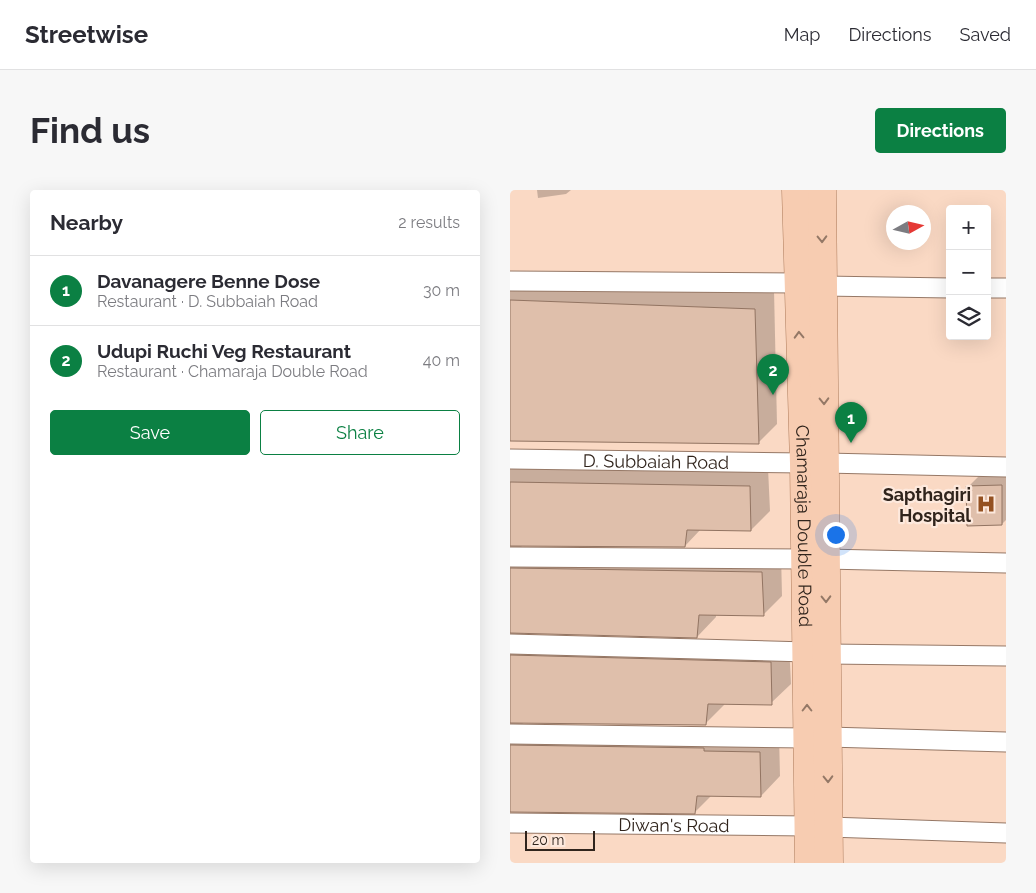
<!DOCTYPE html>
<meta charset="utf-8">
<style>
body{margin:0;font-family:Raleway,sans-serif;background:#f7f7f7;color:#2b2b33}
.controls{position:absolute;right:15px;top:15px;display:grid;overflow:hidden;border-radius:5px;box-shadow:0 5px 20px #0002}
.controls button{width:45px;height:45px;display:grid;place-items:center;padding:0;border:0;border-bottom:1px solid #e1e1e2;background:#fff;color:#2b2b33;font:25px sans-serif}
.compass{position:absolute;left:376px;top:15px;width:45px;height:45px;border-radius:50%;background:#fff;box-shadow:0 5px 20px #0002;rotate:82deg}
.scale{position:absolute;left:15px;bottom:12px;width:70px;box-sizing:border-box;padding-left:5px;border:2px solid #30241c;border-top:0;font-size:14px;line-height:18px;white-space:nowrap;color:#30241c;-webkit-text-stroke:4px #fde9dd;paint-order:stroke}
.you{position:absolute;left:325px;top:344px;width:18px;height:18px;margin:-12px;border:4px solid #fff;border-radius:50%;background:#1a73e8;box-shadow:0 0 0 8px #1a73e833}
.badge{display:grid;place-items:center;width:32px;height:32px;border-radius:50%;background:#0b8043;color:#fff;font-size:16px;font-weight:700}
.pin{position:absolute;translate:-50% -41px;filter:drop-shadow(0 1px 2px #0008)}
.pin::after{content:'';position:absolute;top:26px;width:18px;height:15px;background:inherit;clip-path:polygon(0 0,100% 0,50% 100%)}
.list{margin:0;padding:0;list-style:none}
h2{display:flex;justify-content:space-between;align-items:center;height:65px;margin:0;padding:0 20px;font-size:21px}
h2 small{font-size:16px;font-weight:400;color:#7c7c81}
.list li{display:grid;grid-template-columns:32px 1fr auto;gap:15px;align-items:center;box-sizing:border-box;height:70px;padding:0 20px;border-top:1px solid #e1e1e2}
.list b{display:block;font-size:19px;white-space:nowrap}
.list p{margin:0;font-size:16px;white-space:nowrap;color:#7c7c81}
.list em{font-size:16px;font-style:normal;color:#7c7c81}
.actions{display:flex;gap:10px;padding:15px 20px}
.actions a{flex:1;padding:11px 0;border:1px solid #0b8043;border-radius:5px;text-align:center;font-size:18px;color:#0b8043}
.actions .main{background:#0b8043;color:#fff}
.icon{flex:none;width:28px;height:28px;fill:none;stroke:currentColor;stroke-width:2;stroke-linecap:round;stroke-linejoin:round}
.map{position:relative;flex:none;width:496px;height:673px;overflow:hidden;border-radius:5px}
header{display:flex;align-items:center;gap:30px;box-sizing:border-box;height:70px;padding:0 25px;background:#fff;border-bottom:1px solid #e1e1e2}
header strong{font-size:24px}
nav{display:flex;gap:28px;margin-inline-start:auto;font-size:18px}
.intro{display:flex;align-items:center;justify-content:space-between;box-sizing:border-box;height:120px;padding:0 30px}
h1{margin:0;font-size:35px}
.button{padding:12px 22px;border-radius:5px;background:#0b8043;color:#fff;font-size:18px;font-weight:700}
main{display:flex;gap:30px;padding:0 30px}
aside{flex:1;background:#fff;border-radius:5px;box-shadow:0 5px 20px #0002}
.map>svg:first-child{display:block}
.shadow{fill:#0003}
.building{fill:#dfbfab;stroke:#927462}
.lines{fill:none;stroke-linecap:round;stroke-linejoin:round}
.street-casing{stroke:#967866;stroke-width:21}
.primary-casing{stroke:#ad7b5b;stroke-width:29}
.street{stroke:#fff;stroke-width:19}
.primary{stroke:#f7ccb1;stroke-width:28}
.oneway{stroke:#947866}
.labels{text-anchor:middle;dominant-baseline:central;stroke-width:4.5;stroke-linejoin:round;paint-order:stroke}
.street-label{font-size:18px;fill:#30241c;stroke:#fde9dd}
.poi-label{font-size:18px;font-weight:bold;fill:#30241c;stroke:#fde9dd;text-anchor:end}
</style>
<header>
<strong>Streetwise</strong>
<nav><a>Map</a><a>Directions</a><a>Saved</a></nav>
</header>
<div class="intro"><h1>Find us</h1><a class="button">Directions</a></div>
<main>
<aside>
<h2>Nearby<small>2 results</small></h2>
<ul class="list">
<li><span class="badge">1</span><div><b>Davanagere Benne Dose</b><p>Restaurant · D. Subbaiah Road</p></div><em>30 m</em></li>
<li><span class="badge">2</span><div><b>Udupi Ruchi Veg Restaurant</b><p>Restaurant · Chamaraja Double Road</p></div><em>40 m</em></li>
</ul>
<div class="actions"><a class="main">Save</a><a>Share</a></div>
</aside>
<div class="map">
<svg width="496" height="673" viewBox="0 0 496 673">
<rect width="100%" height="100%" fill="#fad9c4"/>
<g class="shadow">
<path d="M27 0H61L56 4 28 8Z"/>
<path d="M0 91 264 100 267 234 248 253 0 249Z"/>
<path d="M0 273 258 278 260 321 241 340 191 339 175 356 10 355 13 358 20 360 271 363 272 406 253 425 206 424V427L187 447 10 442 19 447 279 454 281 494 261 513H215L214 515 195 534 10 532 20 537 269 544 270 586 251 606 202 605 185 622 0 621Z"/>
<path d="M496 285V330L492 334 458 297 469 286Z"/>
</g>
<g class="building">
<path d="M0 110 245 119 249 254 0 251Z"/>
<path d="M0 292 240 296 241 341 177 340 175 357 0 356Z"/>
<path d="M492 295V335L457 336 456 296Z"/>
<path d="M0 378 252 382 254 426 189 425 187 448 0 443Z"/>
<path d="M0 465 261 472 262 515 198 514 196 535 0 533Z"/>
<path d="M0 555 194 558V561L250 562 251 607 187 606 185 624 0 622Z"/>
</g>
<g class="lines">
<g class="street-casing">
<g id="street">
<path d="M0 91 288 93"/>
<path d="M313 96 440 98"/>
<path d="M477 98H496"/>
<path id="s1" d="M0 269 294 273"/>
<path d="M315 273 496 277"/>
<path d="M0 367 295 369"/>
<path d="M315 369 496 373"/>
<path d="M0 454 297 462"/>
<path d="M317 464 496 466"/>
<path d="M0 544 297 548"/>
<path d="M318 547 496 552"/>
<path id="s2" d="M0 633 299 636"/>
<path d="M319 637 496 643"/>
</g>
</g>
<g class="primary-casing">
<g id="primary">
<path id="s3" d="M286 0 294 273 299 673"/>
<path d="M312 0 319 673"/>
</g>
</g>
<use href="#street" class="street"/>
<use href="#primary" class="primary"/>
</g>
<defs><path id="oneway-chevron" d="M-2-3.5L2.5 0L-2 3.5" fill="none" stroke-width="1.6" stroke-linecap="round" stroke-linejoin="round" transform="scale(1.25)"/></defs>
<g class="oneway">
<use href="#oneway-chevron" transform="translate(312 49) rotate(89)"/>
<use href="#oneway-chevron" transform="translate(289 145) rotate(-92)"/>
<use href="#oneway-chevron" transform="translate(314 211) rotate(89)"/>
<use href="#oneway-chevron" transform="translate(316 409) rotate(89)"/>
<use href="#oneway-chevron" transform="translate(297 518) rotate(-90)"/>
<use href="#oneway-chevron" transform="translate(318 589) rotate(89)"/>
</g>
<defs>
<g id="hospital-bare" transform="scale(1.5)"><path d="M-5-5h3v3.5h4V-5h3V5h-3V1.5h-4V5h-3Z" fill="#945121" stroke="#fde9dd" stroke-width="2.5" paint-order="stroke"/></g>
</defs>
<g fill-rule="evenodd">
<use href="#hospital-bare" x="476" y="314"/>
</g>
<g class="labels">
<g class="street-label">
<text stroke="none"><textPath href="#s1" startOffset="146">D. Subbaiah Road</textPath></text>
<text stroke="none"><textPath href="#s3" startOffset="336">Chamaraja Double Road</textPath></text>
<text stroke="none"><textPath href="#s2" startOffset="164">Diwan's Road</textPath></text>
</g>
<g class="poi-label">
<text x="461" y="304">Sapthagiri<tspan x="461" dy="21">Hospital</tspan></text>
</g>
</g>
</svg>
<div class="controls">
<button>+</button>
<button>−</button>
<button><svg class="icon" aria-label="layers" viewBox="0 0 24 24"><path d="M12 4l9 5-9 5-9-5zM3 14l9 5 9-5"/></svg></button>
</div>
<svg class="compass" viewBox="-18 -18 36 36"><path d="M0-13l5 13h-10z" fill="#e53935"/><path d="M0 13l5-13h-10z" fill="#7c7c81"/></svg>
<div class="scale">20 m</div>
<div class="you"></div>
<div class="pin badge" style="left:341px;top:253px">1</div>
<div class="pin badge" style="left:263px;top:205px">2</div>
</div>
</main>
